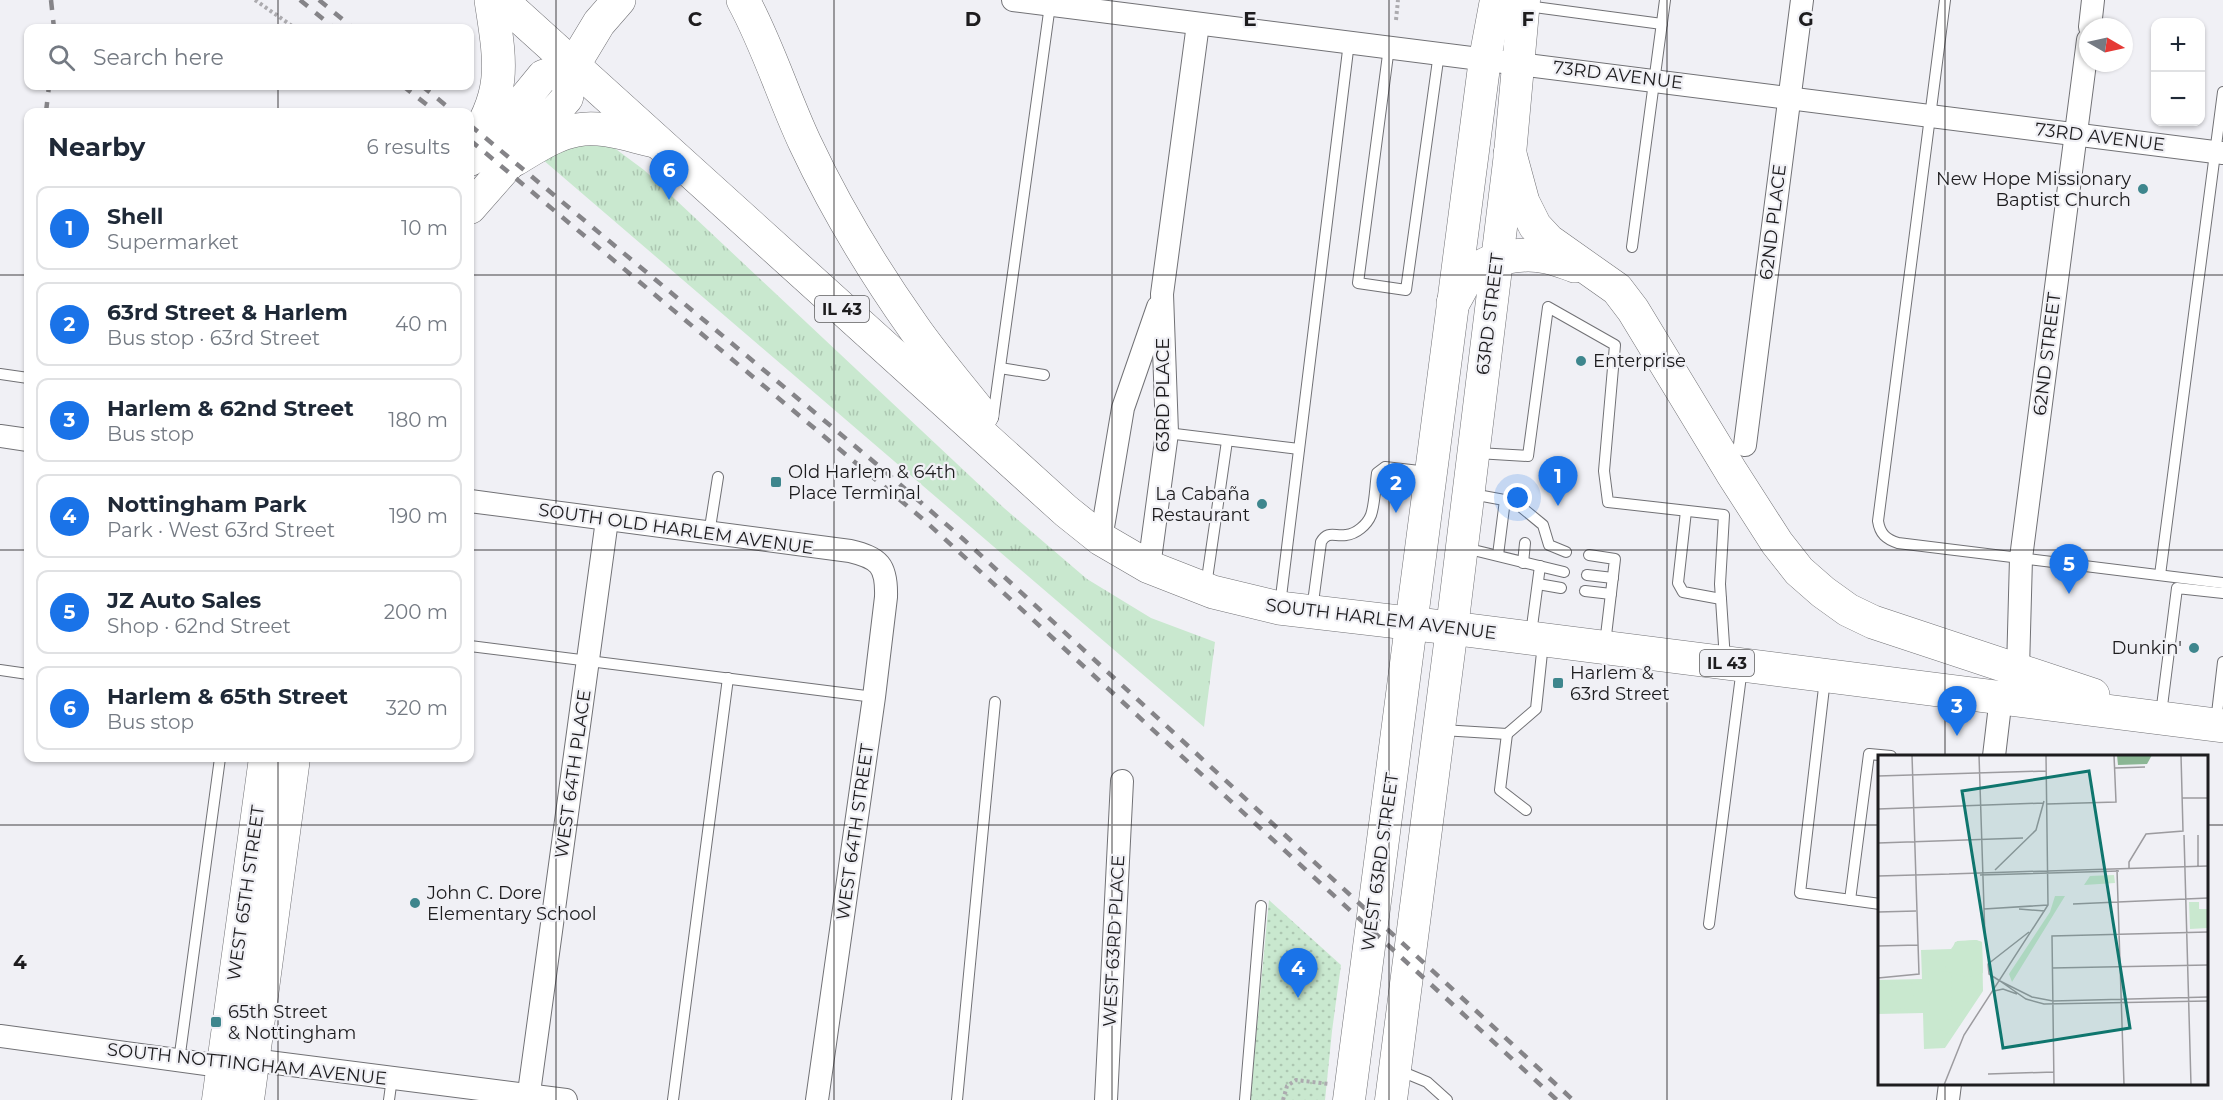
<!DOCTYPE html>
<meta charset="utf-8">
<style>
body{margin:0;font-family:Montserrat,sans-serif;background:#f6f6f7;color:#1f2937}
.controls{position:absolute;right:18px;top:18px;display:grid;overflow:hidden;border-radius:12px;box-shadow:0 2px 4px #0004}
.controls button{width:54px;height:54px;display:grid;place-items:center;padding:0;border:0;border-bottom:2px solid #e0e1e3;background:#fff;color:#1f2937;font:30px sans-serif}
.compass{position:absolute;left:2079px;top:18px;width:54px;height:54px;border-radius:50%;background:#fff;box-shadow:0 2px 4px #0004;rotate:99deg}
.you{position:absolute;left:1518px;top:498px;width:21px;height:21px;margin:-15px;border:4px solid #fff;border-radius:50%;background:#1a73e8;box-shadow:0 0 0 9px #1a73e833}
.badge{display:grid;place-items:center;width:39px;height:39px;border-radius:50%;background:#1a73e8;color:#fff;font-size:20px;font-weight:700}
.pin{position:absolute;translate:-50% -50px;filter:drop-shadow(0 2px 3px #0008)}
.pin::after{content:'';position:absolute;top:32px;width:21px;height:18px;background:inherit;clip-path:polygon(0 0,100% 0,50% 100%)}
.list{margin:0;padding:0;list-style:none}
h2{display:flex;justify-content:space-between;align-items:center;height:78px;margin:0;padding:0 24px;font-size:26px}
h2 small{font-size:20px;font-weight:400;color:#747a83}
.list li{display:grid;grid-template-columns:39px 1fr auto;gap:18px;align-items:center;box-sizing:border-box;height:84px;margin:0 12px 12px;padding:0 12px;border:2px solid #e0e1e3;border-radius:12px}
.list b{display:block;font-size:22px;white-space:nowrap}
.list p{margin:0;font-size:20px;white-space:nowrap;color:#747a83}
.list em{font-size:20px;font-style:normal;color:#747a83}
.icon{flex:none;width:33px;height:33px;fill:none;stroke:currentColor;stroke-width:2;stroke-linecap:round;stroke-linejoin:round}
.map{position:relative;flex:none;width:2223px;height:1100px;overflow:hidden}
.search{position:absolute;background:#fff;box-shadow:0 2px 4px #0004;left:24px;top:24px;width:450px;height:66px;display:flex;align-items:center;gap:15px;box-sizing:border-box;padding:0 21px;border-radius:12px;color:#747a83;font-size:22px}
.panel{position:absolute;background:#fff;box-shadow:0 2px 4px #0004;left:24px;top:108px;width:450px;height:654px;border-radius:12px}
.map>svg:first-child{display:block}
.grass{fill:url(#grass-tufts)}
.park{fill:url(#park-dots)}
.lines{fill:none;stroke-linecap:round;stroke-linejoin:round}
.lane-casing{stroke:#717175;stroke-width:12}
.street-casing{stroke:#717175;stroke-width:24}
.secondary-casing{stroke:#717175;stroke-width:33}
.primary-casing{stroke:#717175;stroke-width:34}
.path{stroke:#acabaf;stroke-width:4;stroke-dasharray:3 3;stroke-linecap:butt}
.lane{stroke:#fff;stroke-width:10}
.street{stroke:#fff;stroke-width:22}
.secondary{stroke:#fff;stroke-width:32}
.primary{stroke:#fff;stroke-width:33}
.rail{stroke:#858488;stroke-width:4.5;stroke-dasharray:10 10;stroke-linecap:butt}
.grid{fill:none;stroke:#1d1c1e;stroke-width:1.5;stroke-opacity:0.55}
.poi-dot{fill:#3e868d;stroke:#f0f0f5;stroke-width:2}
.labels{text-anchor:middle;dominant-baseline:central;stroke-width:4.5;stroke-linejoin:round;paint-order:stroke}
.shield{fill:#f0f0f5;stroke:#5c5c5e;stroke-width:1.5}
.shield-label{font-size:16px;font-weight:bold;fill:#1d1c1e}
.street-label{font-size:18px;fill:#1d1c1e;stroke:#f0f0f5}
.poi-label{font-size:18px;fill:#1d1c1e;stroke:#f0f0f5;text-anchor:start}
.inset-road{fill:none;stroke:#9c9b9f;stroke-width:1.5}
.view{fill:#0f766e;fill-opacity:0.15;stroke:#0f766e;stroke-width:3}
.inset-edge{fill:none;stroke:#1d1c1e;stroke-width:3}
.grid-label{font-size:20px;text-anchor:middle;font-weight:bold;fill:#1d1c1e;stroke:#f0f0f5;stroke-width:4.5;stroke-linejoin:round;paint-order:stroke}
</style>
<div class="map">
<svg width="2223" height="1100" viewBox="0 0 2223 1100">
<defs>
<pattern id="grass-tufts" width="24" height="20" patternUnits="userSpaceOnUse" patternTransform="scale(1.5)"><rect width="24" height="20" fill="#c9e8cf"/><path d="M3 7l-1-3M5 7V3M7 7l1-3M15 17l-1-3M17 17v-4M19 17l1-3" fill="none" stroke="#acc6b1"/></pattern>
<pattern id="park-dots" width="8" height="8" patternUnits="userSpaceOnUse" patternTransform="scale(1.5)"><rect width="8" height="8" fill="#c9e8cf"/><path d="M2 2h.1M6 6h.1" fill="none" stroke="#acc6b1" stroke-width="1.8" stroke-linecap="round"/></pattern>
</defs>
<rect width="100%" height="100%" fill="#f0f0f5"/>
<path class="grass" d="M564 140 613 147 644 170 1004 508 1087 579 1151 618 1215 642 1204 727 542 159Z"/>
<path class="park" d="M1269 900 1341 965 1332 1031 1325 1100H1250Z"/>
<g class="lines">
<g class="lane-casing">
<g id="lane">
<path d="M1945 0 1878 521C1880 534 1886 539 1898 543L2223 583"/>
<path d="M1527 6 1662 24"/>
<path d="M1389 47 1358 283 1406 290 1439 53"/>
<path d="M1632 247 1665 0"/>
<path d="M1000 368 1044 375"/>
<path d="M0 374 28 378"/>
<path d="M993 418 1050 5"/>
<path d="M1167 433 1299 449"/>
<path d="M1477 453 1528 456 1548 307 1615 345 1604 471 1608 502 1724 515 1720 584 1725 660"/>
<path d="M1472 494 1515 502 1543 525 1549 545 1566 552"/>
<path d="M1686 511 1678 583 1683 592 1721 599"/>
<path d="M709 534 718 477"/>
<path d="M1465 548 1564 572"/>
<path d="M1498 555 1505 500"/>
<path d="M1589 555 1615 559 1605 644"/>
<path d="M1523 563 1525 543"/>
<path d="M1587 575 1613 578"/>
<path d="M2160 575 2223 92"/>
<path d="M1538 584 1561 588"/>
<path d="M1206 586 1227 441"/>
<path d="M1585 591 1611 594"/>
<path d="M1280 605 1349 42"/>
<path d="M1312 610 1321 542C1328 530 1335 537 1346 535 1356 534 1367 525 1371 515 1375 503 1375 487 1377 473L1385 467 1428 472"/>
<path d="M1531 634 1540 566"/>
<path d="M470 646 874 697"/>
<path d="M0 670 28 674"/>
<path d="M1825 679 1800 893 1880 904"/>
<path d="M2161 714 2177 588 2223 593"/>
<path d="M2216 722 2223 662"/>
<path d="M1442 730 1507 734 1536 709 1543 643"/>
<path d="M1507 734 1500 790 1526 810"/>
<path d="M1850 900 1869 754 1891 756"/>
<path d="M1709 924 1742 668"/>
<path d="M179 1061 220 758"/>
<path d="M1398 1070 1427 1082 1447 1100"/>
<path d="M389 1100 392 1078"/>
<path d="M673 1100 728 678"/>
<path d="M957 1100 995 702"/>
<path d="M1245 1100 1261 906"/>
</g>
</g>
<g class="street-casing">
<g id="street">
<path d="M1013 0 2223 153"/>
<path d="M2090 27 2093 0"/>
<path d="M0 436 28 440"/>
<path d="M1745 445 1802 0"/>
<path d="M470 501 850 551C879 558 887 565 886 597L874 697 817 1100"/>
<path d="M1101 539 1123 408 1158 307"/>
<path d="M1149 567 1167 433 1162 294 1198 24"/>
<path d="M2018 669 2021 558 2088 40"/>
<path d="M1994 756 2001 697"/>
<path d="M0 1036 206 1064 268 1062 566 1100"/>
<path d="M528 1100 607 520"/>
<path d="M1106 1100 1122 781"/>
<path d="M1948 1100 1950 1084"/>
</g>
</g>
<g class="secondary-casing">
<g id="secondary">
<path d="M470 208 567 98 573 66 543 76 490 141 470 160"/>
<path d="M218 1100 265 758"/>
<path d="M248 1100 294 758"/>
<path d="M1349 1100 1485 59 1496 0"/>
<path d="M1391 1100 1452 628 1510 154 1524 0"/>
</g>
</g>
<g class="primary-casing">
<g id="primary">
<path d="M501 0 1066 511 1101 539 1149 567 1213 592 1279 608 1459 629 2223 726"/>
<path d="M743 0C768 46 783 96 805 143 835 207 873 270 914 328 935 358 959 386 982 415"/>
<path d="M573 66 599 23 619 0"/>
<path d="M470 146C508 93 500 60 491 0"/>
<path d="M1510 154 1523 202 1535 226 1549 241 1617 289 1633 310 1732 473 1777 543 1799 571 1823 592 1848 610 1873 622 2093 695"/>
<path d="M514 160C533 149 554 134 577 130 602 125 631 136 655 141"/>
<path d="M1453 303C1458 295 1462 286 1467 278 1484 257 1523 252 1547 257 1557 259 1566 263 1575 266"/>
</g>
</g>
<g class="path">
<path d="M255 0 295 28"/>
<path d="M1396 20 1398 0"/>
<path d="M1283 1100 1287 1086 1296 1080 1329 1084"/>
</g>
<use href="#lane" class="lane"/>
<use href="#street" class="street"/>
<use href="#secondary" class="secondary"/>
<use href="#primary" class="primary"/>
<g class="rail">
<path d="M51 0 54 28"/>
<path d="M300 0 334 28"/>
<path d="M319 0 353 28"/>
<path d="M403 86 436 112"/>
<path d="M422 86 454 112"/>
<path d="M46 112 49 86"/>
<path d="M470 125 874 462 962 538 1573 1100"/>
<path d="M470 140 924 520 1557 1100"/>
</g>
</g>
<path class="grid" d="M278 0V28M556 0V1100M834 0V1100M1112 0V1100M1389 0V1100M1667 0V1100M1945 0V756M278 86V112M0 275H28M470 275H2223M0 550H28M470 550H2223M278 758V1100M0 825H1880M2206 825H2223M1945 1084V1100"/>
<g class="poi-dot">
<circle cx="2143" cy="189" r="6"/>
<circle cx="1581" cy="361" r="6"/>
<rect x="770" y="476" width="12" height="12" rx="3"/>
<circle cx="1262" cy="504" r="6"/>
<circle cx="2194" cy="648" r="6"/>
<rect x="1552" y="677" width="12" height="12" rx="3"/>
<circle cx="415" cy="903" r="6"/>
<rect x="210" y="1016" width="12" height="12" rx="3"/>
</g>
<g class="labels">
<g class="shield">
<rect x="815" y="296" width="54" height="26" rx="4.5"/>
<rect x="1700" y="650" width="54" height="26" rx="4.5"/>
</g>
<g class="shield-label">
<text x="842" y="309">IL 43</text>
<text x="1727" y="663">IL 43</text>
</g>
<g class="street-label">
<text transform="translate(1618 75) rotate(7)">73RD AVENUE</text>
<text transform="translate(2100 137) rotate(7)">73RD AVENUE</text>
<text transform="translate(1773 222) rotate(-83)">62ND PLACE</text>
<text transform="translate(1490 314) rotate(-83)">63RD STREET</text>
<text transform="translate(2047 354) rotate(-83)">62ND STREET</text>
<text transform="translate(1163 395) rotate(-90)">63RD PLACE</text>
<text transform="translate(676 529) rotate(8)">SOUTH OLD HARLEM AVENUE</text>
<text transform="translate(1381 619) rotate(7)">SOUTH HARLEM AVENUE</text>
<text transform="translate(573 774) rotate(-82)">WEST 64TH PLACE</text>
<text transform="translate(855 832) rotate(-82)">WEST 64TH STREET</text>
<text transform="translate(1380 862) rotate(-82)">WEST 63RD STREET</text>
<text transform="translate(246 893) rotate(-82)">WEST 65TH STREET</text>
<text transform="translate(1114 941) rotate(-87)">WEST 63RD PLACE</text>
<text transform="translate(247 1064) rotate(6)">SOUTH NOTTINGHAM AVENUE</text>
</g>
<g class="poi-label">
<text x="2131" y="179" text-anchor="end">New Hope Missionary<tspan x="2131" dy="21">Baptist Church</tspan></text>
<text x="1593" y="361">Enterprise</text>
<text x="788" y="472">Old Harlem &amp; 64th<tspan x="788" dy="21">Place Terminal</tspan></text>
<text x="1250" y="494" text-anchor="end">La Cabaña<tspan x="1250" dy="21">Restaurant</tspan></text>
<text x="2182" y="648" text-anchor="end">Dunkin'</text>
<text x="1570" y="673">Harlem &amp;<tspan x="1570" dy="21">63rd Street</tspan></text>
<text x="427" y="893">John C. Dore<tspan x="427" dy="21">Elementary School</tspan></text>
<text x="228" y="1012">65th Street<tspan x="228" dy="21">&amp; Nottingham</tspan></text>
</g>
</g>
<g transform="translate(1878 755)">
<rect width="330" height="330" fill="#f0f0f5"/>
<path d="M177 141H187L134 227 131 219 172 157Z" fill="#c9e8cf"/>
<path d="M239 0H274L269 9 240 10Z" fill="#8bb694"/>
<path d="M236 120 237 128 206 130 212 121ZM311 147H321V154H330V173L312 174ZM98 185 104 187 105 236 67 293 46 294 45 258 0 259V225L44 224 43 195 73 194 79 186Z" fill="#c9e8cf"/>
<path d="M98 185 104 187 105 218 90 222 66 216 77 187ZM64 216 73 218 74 260 52 261 50 218ZM35 227 32 231 37 244 32 254 0 258 27 253 34 243 27 232 0 228ZM79 228H101L99 236 92 246 77 248ZM69 264 83 268 73 281 59 273Z" fill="#c9e8cf"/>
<path class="inset-road" d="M101 0 107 184M237 13 267 12M0 21 168 16M304 43H330M169 49 238 47 236 0M0 54 165 48M306 80 313 330M320 80V111M0 88 145 83M251 114V107L268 79 305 76 303 0M117 115 158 75 166 46M239 115 246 330M71 119 330 111M102 120 241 116M0 121 73 119M195 149 330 143M106 154 170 150M141 154 167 156M0 157 38 156M0 191 40 190M174 213 330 210M0 223 41 219 34 0M122 226 148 244 166 249 330 246M122 226 154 242 175 246 330 242M122 226 111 219 110 209 151 177M116 236 125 234 139 239M110 319 176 317M66 330 86 280 170 150 168 0M176 330 174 181 330 177"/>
<path class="view" d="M211 16 252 273 125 293 84 36Z"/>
<rect width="330" height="330" class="inset-edge"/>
</g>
<g class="grid-label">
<text x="695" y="26">C</text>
<text x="973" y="26">D</text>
<text x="1250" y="26">E</text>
<text x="1528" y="26">F</text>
<text x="1806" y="26">G</text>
<text x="20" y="969">4</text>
</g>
</svg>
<div class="controls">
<button>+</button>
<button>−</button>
</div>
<svg class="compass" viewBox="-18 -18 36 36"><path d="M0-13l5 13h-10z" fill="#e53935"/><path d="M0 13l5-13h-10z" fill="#747a83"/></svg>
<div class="you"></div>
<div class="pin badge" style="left:1558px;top:506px">1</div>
<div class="pin badge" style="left:1396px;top:513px">2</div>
<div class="pin badge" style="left:1957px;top:736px">3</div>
<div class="pin badge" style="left:1298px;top:998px">4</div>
<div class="pin badge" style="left:2069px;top:594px">5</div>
<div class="pin badge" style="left:669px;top:200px">6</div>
<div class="search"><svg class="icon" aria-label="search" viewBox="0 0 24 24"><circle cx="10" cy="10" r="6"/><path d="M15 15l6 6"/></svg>Search here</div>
<section class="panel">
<h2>Nearby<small>6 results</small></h2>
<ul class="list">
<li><span class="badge">1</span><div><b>Shell</b><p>Supermarket</p></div><em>10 m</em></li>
<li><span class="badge">2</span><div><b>63rd Street &amp; Harlem</b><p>Bus stop · 63rd Street</p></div><em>40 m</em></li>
<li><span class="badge">3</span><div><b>Harlem &amp; 62nd Street</b><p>Bus stop</p></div><em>180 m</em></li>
<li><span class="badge">4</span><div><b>Nottingham Park</b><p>Park · West 63rd Street</p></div><em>190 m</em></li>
<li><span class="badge">5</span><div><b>JZ Auto Sales</b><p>Shop · 62nd Street</p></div><em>200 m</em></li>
<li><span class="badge">6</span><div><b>Harlem &amp; 65th Street</b><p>Bus stop</p></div><em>320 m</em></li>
</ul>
</section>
</div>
